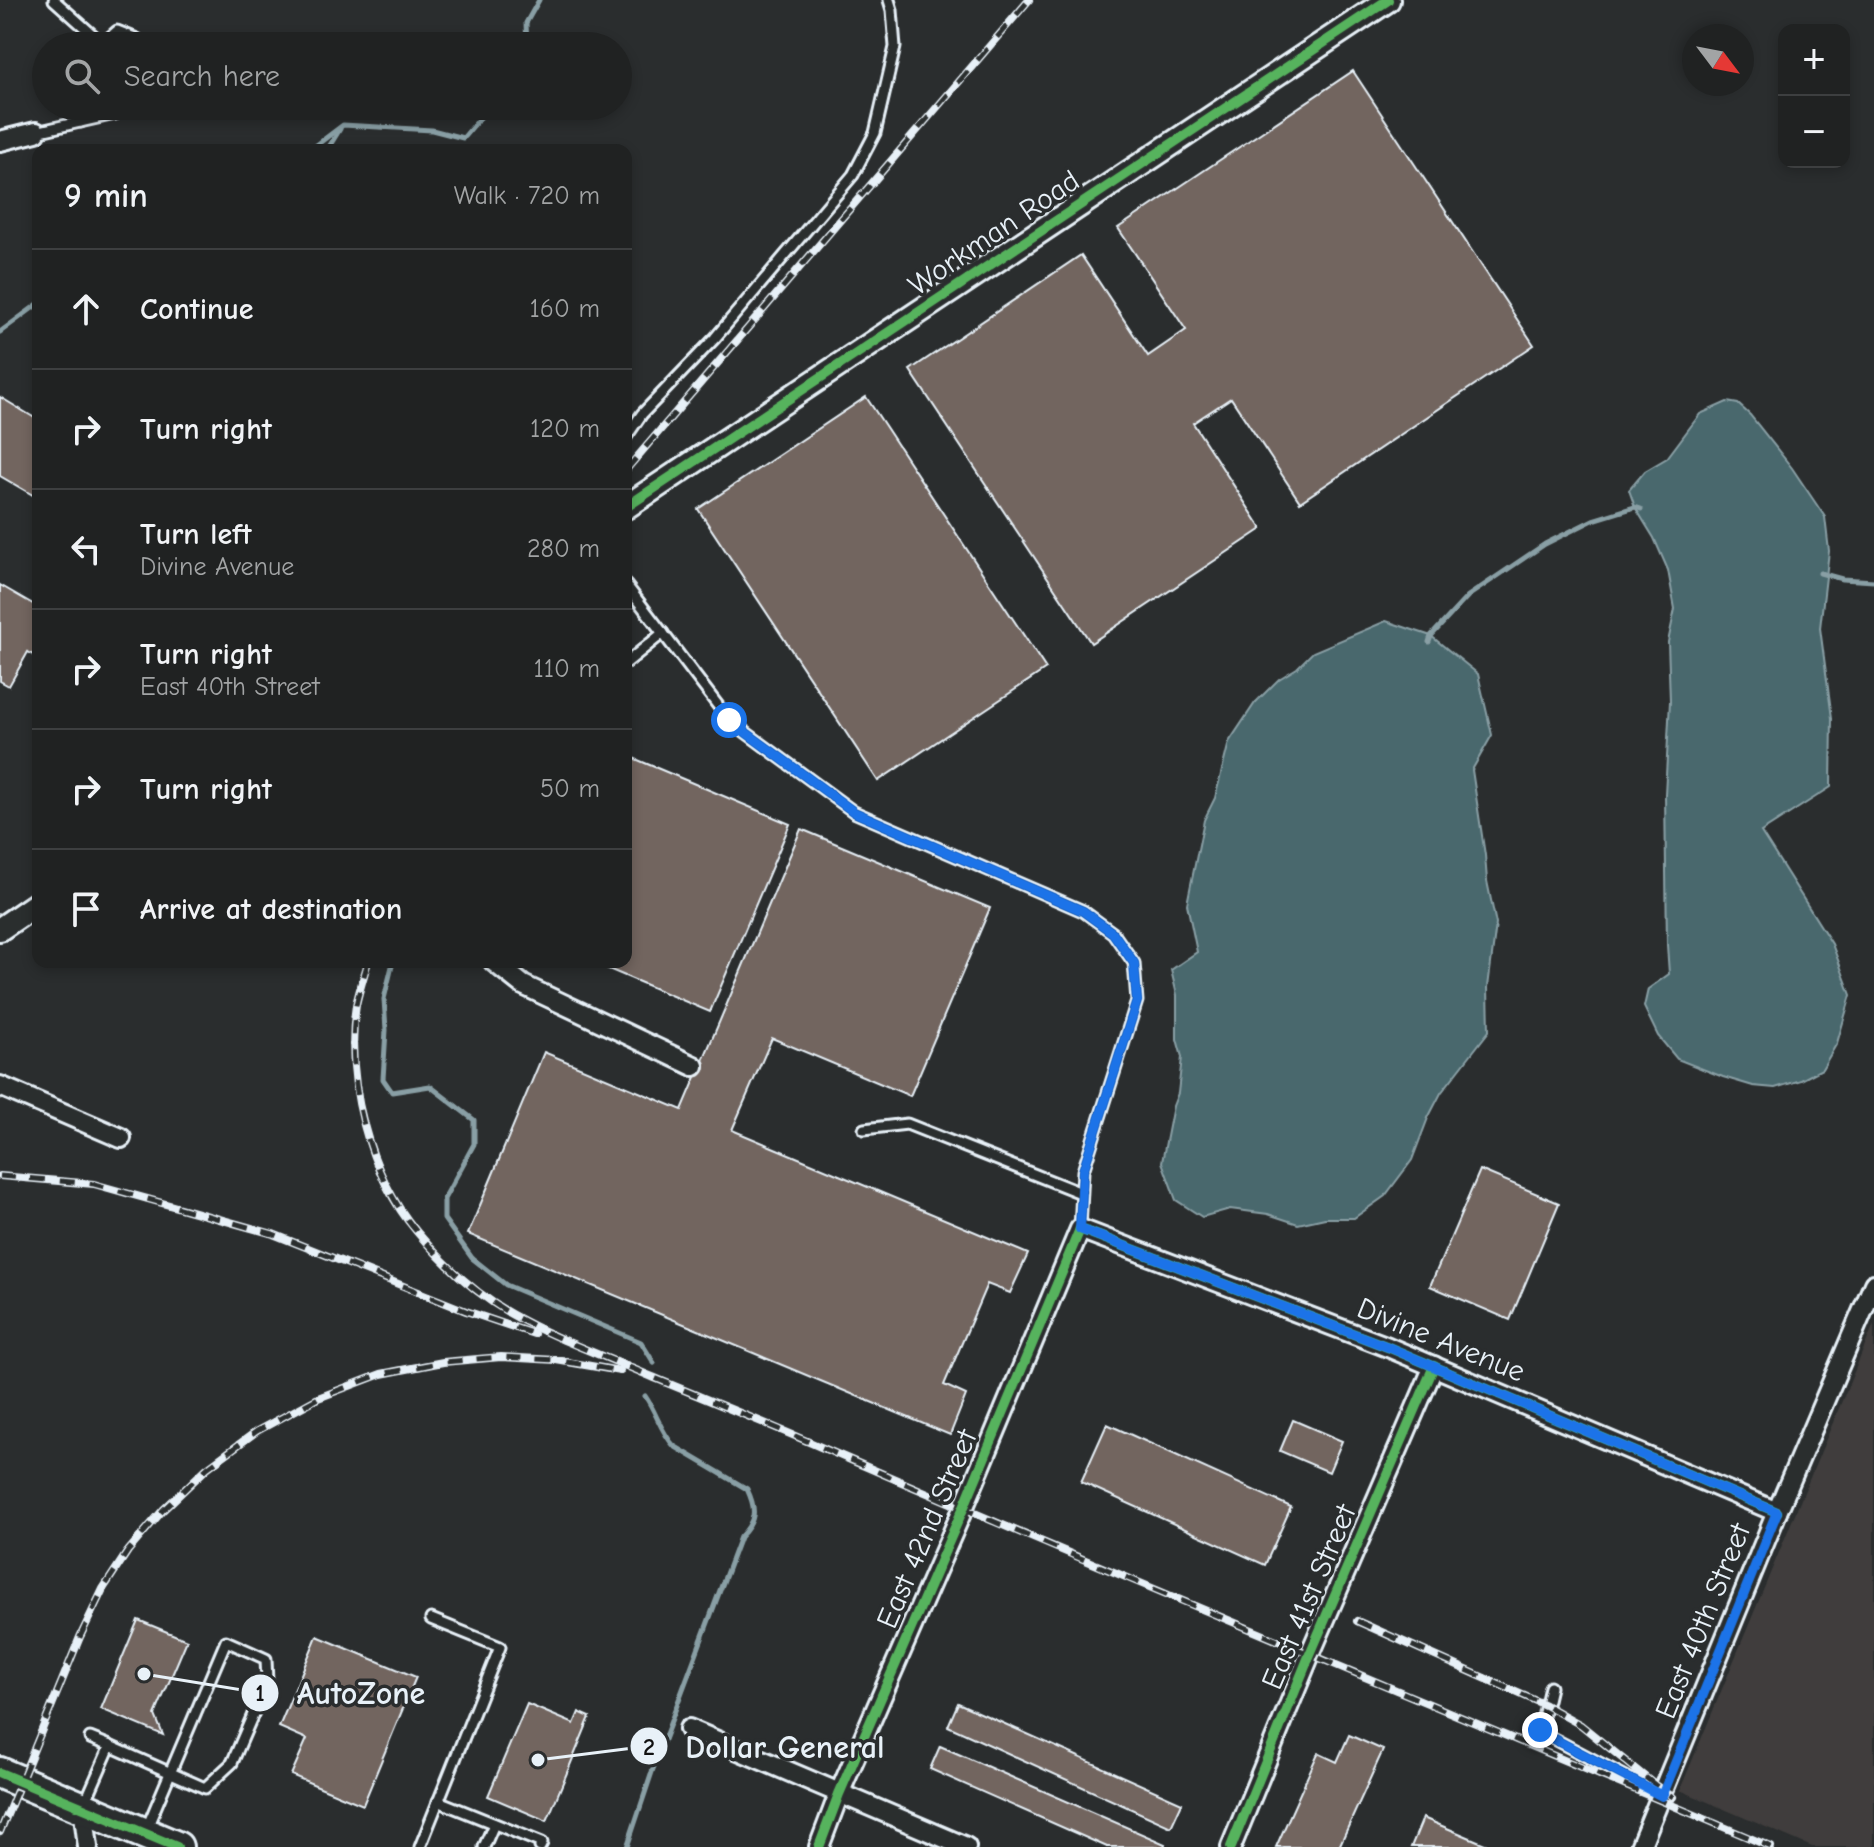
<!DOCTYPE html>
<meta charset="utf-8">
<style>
body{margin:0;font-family:"Comic Neue",sans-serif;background:#2d2f2f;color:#f1f3f6}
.controls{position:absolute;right:24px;top:24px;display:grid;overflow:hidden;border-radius:16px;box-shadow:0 4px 12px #0003}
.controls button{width:72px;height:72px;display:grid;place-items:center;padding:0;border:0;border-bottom:2px solid #3d3f40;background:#202222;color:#f1f3f6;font:40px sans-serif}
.compass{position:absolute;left:1682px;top:24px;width:72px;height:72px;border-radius:50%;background:#202222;box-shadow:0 4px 12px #0003;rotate:122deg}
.stop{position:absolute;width:24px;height:24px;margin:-18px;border:6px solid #1a73e8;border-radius:50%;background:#fff}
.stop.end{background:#1a73e8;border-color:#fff;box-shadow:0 2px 8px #0008}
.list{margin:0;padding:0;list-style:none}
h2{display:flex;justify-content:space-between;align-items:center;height:104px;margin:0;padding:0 32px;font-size:34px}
h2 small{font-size:26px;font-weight:400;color:#a2a4a5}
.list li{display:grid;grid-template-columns:52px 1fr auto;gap:24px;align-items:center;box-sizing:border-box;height:120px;padding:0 32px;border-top:2px solid #3d3f40}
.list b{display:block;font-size:30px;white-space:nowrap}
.list p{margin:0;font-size:26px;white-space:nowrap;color:#a2a4a5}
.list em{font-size:26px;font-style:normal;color:#a2a4a5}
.icon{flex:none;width:44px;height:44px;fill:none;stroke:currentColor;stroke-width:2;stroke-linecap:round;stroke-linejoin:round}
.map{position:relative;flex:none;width:1874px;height:1847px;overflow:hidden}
.search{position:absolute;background:#202222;box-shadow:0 4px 12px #0003;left:32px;top:32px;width:600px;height:88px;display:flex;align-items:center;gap:20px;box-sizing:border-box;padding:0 28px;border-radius:44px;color:#a2a4a5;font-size:30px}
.panel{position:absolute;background:#202222;box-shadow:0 4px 12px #0003;left:32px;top:144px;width:600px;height:824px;border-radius:16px}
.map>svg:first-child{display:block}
.built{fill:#403e3d}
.water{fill:#4a686d;stroke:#899fa5;stroke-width:2}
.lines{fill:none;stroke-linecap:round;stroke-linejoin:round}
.stream{stroke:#899fa5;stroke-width:5}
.building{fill:#72655f;stroke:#e8f1f8;stroke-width:2}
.service-casing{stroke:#e8f1f8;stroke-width:15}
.minor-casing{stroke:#e8f1f8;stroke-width:24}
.tertiary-casing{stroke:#e8f1f8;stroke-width:28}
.trunk-casing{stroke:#e8f1f8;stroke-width:36}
.service{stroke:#2a2d2e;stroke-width:9}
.minor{stroke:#2a2d2e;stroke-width:18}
.tertiary{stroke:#2a2d2e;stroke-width:22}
.trunk{stroke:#2a2d2e;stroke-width:30}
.rail-casing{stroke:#e8f1f8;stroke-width:8}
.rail{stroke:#2a2d2e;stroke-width:5;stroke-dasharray:15;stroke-linecap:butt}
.cycleway-casing{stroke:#2a2d2e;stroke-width:15}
.cycleway{stroke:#56b35d;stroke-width:10}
.route{stroke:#1a73e8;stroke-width:10}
.labels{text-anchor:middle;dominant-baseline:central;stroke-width:7;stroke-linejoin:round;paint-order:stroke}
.street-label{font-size:30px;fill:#e8f1f8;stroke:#2a2d2e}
.leader{fill:none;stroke:#e8f1f8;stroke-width:3}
.callout-dot{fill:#e8f1f8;stroke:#2a2d2e;stroke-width:3}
.mark-label{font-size:24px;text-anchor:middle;font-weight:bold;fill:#111}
.callout-label{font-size:32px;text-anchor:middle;font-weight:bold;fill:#e8f1f8;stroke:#2a2d2e;stroke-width:7;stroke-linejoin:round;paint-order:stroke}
</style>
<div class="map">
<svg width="1874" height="1847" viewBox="0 0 1874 1847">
<rect width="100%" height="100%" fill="#2a2d2e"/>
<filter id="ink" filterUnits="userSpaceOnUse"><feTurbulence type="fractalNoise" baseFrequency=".0125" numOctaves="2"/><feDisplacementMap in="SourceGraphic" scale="16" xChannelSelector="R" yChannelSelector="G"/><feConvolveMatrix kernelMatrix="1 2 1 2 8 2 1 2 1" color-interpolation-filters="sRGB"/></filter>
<g filter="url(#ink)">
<path class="built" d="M1874 1324V1847H1812L1680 1790Z"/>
<g class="water">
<path d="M1727 402 1738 404 1750 415 1792 468 1825 517 1829 551 1820 628 1832 718 1831 787 1761 832 1832 944 1851 995 1837 1043 1822 1069 1801 1080 1775 1088 1753 1086 1723 1077 1677 1059 1658 1036 1644 1007 1648 989 1669 974 1667 945 1665 794 1670 701 1668 642 1675 609 1668 570 1654 538 1635 507 1629 490 1645 471 1667 458 1700 414Z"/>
<path d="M1386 621 1431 636 1478 674 1492 735 1472 770 1485 855 1487 881 1496 924 1488 987 1489 1031 1441 1093 1428 1118 1412 1160 1385 1196 1354 1218H1325L1298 1224 1268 1214 1230 1209 1202 1217 1176 1200 1162 1162 1173 1106 1178 1093 1182 1057 1177 1039V995L1171 970 1197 952 1187 904 1204 820 1215 798 1229 742 1255 703 1279 679 1297 668 1313 652Z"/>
</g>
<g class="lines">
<g class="stream">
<path d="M527 46 526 23 539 0"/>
<path d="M310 150 343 125 432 130 463 138 486 111 519 115 522 106"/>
<path d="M327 150 340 129"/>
<path d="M0 332 38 304"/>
<path d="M1820 573 1842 579 1874 581"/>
<path d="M1429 642 1431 636 1468 596 1545 544 1593 520 1635 507 1641 509"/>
<path d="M393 962 384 999 386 1030 383 1079 392 1092 430 1086 474 1120V1144L444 1199V1219L472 1258 506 1285 641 1342 654 1363"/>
<path d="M627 1847 653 1769 740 1537C756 1521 757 1510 747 1489L674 1446C660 1431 657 1413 645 1396"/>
</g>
</g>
<g class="building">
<path d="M1353 71 1534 345 1300 502 1231 398 1193 423 1262 529 1091 643 910 370 1081 255 1148 356 1186 330 1118 228Z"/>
<path d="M0 397 38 420V498L0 476Z"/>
<path d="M866 397 1046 669 878 781 698 509Z"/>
<path d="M0 585 38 607V658L28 652 9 686 0 681Z"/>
<path d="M626 755 790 824 710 1012 592 962H626Z"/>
<path d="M801 829 990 908 910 1096 772 1038 732 1130 1028 1254 1010 1293 987 1284 944 1385 966 1395 950 1435 468 1234 544 1052 682 1110Z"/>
<path d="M1480 1170 1559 1203 1510 1320 1430 1286Z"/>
<path d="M1293 1420 1342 1441 1329 1472 1280 1451Z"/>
<path d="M1107 1424 1291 1507 1265 1565 1081 1482Z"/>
<path d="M138 1620 187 1640 155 1715 163 1735 101 1709Z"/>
<path d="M317 1636 416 1677 363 1805 291 1775 307 1739 279 1727Z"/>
<path d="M958 1703 1182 1803 1171 1827 948 1726Z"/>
<path d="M527 1704 574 1724 579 1712 590 1717 547 1821 488 1796Z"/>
<path d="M1349 1735 1383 1750 1339 1847H1276L1318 1753 1337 1762Z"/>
<path d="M940 1746 1165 1844 1164 1847H1107L930 1769Z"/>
<path d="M1423 1818 1492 1847H1411Z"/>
</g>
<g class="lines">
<g class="service-casing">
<g id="service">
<path d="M54 0 103 44"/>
<path d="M100 46 117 31 137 39 144 46"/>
<path d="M81 122 82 106"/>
<path d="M36 132 115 114 122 106"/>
<path d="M626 437 642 414 715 338 853 175 875 133 895 47 892 10 889 0"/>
<path d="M626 585 729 720 854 812 1083 911 1113 933 1134 963 1137 1001 1083 1171 1080 1229"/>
<path d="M626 663 663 633"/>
<path d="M864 1129 907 1124 1081 1193"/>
<path d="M1550 1687 1540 1730 1550 1737 1662 1796"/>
<path d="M90 1738 110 1746"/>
<path d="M438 1801 542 1843 540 1847"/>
<path d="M85 1803 110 1746 205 1788 232 1763 267 1682 266 1659 226 1641 146 1830"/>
<path d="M420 1847 500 1647 431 1619"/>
<path d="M484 1847 494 1824"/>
</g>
</g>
<g class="minor-casing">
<g id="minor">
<path d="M0 141 36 132"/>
<path d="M494 962 523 985 694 1066"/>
<path d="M0 1086 121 1138"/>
<path d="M689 1729 966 1847"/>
<path d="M83 1807 88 1847"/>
<path d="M819 1847 839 1794 963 1509 1080 1229 1388 1347 1777 1512"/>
<path d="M1231 1847 1310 1654 1434 1366"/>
<path d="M1640 1847 1777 1512 1874 1284"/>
</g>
</g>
<g class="tertiary-casing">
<g id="tertiary">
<path d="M626 507 1388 0"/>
<path d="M0 929 38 903"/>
</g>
</g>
<g class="trunk-casing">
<path id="trunk" d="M0 1773 177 1847"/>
</g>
<use href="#service" class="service"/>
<use href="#minor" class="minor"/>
<use href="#tertiary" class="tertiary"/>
<use href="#trunk" class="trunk"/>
<g class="rail-casing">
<g id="rail">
<path d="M626 470 1029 0"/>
<path d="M368 962C364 976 359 991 356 1005 345 1080 368 1174 417 1232 443 1263 476 1294 511 1314 555 1339 604 1356 650 1376 708 1400 766 1423 823 1448 1138 1585 1455 1713 1771 1847"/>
<path d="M0 1176 94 1184 273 1234 466 1311 534 1334"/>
<path d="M1357 1621 1545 1705 1581 1725 1655 1785 1673 1797"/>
<path d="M0 1832 80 1637 103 1589 128 1551 163 1510 207 1468 257 1431 318 1398 381 1374 443 1362 501 1357 556 1360 620 1371"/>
</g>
</g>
<use href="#rail" class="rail"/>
<g class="cycleway-casing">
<g id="cycleway">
<path d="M626 507 1388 0"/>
<path d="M0 1773 177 1847"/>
<path d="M819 1847 839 1794 963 1509 1080 1229 1388 1347 1777 1512"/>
<path d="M1231 1847 1310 1654 1434 1366"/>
</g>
</g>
<use href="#cycleway" class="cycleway"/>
</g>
</g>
<g class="lines" filter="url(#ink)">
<path class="route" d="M729 720 854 812 1083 911 1113 933 1134 963 1137 1001 1083 1171 1080 1229 1388 1347 1777 1512 1662 1796 1550 1737 1540 1730"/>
</g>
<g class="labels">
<g class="street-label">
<text transform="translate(994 233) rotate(-34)">Workman Road</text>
<text transform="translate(1441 1340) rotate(22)">Divine Avenue</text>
<text transform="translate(927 1529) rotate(-67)">East 42nd Street</text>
<text transform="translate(1309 1597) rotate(-67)">East 41st Street</text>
<text transform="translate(1703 1621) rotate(-68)">East 40th Street</text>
</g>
</g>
<path class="leader" d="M144 1674L260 1693M538 1760L649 1746"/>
<g class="callout-dot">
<circle cx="144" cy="1674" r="8"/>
<circle cx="538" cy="1760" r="8"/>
<circle cx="260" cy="1693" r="20"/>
<circle cx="649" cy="1746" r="20"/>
</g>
<g class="mark-label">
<text x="260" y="1701">1</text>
<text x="649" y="1755">2</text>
</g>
<g class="callout-label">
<text x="361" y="1704">AutoZone</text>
<text x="785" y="1758">Dollar General</text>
</g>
</svg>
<div class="controls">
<button>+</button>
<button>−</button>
</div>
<svg class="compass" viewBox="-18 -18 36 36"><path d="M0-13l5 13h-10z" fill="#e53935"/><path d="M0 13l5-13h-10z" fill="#a2a4a5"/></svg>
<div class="stop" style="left:729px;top:720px"></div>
<div class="stop end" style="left:1540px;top:1730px"></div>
<div class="search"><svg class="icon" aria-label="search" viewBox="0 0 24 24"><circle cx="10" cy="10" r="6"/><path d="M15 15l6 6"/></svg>Search here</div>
<section class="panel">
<h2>9 min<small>Walk · 720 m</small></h2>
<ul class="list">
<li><svg class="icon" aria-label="ahead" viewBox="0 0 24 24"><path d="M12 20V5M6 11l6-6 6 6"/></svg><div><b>Continue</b></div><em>160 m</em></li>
<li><svg class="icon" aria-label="right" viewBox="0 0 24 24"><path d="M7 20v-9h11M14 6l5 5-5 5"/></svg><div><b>Turn right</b></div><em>120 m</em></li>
<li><svg class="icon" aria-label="left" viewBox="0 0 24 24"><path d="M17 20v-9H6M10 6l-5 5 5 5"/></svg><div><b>Turn left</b><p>Divine Avenue</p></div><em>280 m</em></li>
<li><svg class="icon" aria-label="right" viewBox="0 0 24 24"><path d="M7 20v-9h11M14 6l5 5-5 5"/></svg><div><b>Turn right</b><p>East 40th Street</p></div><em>110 m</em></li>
<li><svg class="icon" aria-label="right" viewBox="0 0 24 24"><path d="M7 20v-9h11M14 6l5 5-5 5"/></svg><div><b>Turn right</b></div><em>50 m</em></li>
<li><svg class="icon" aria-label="arrive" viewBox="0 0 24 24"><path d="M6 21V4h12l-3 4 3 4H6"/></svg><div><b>Arrive at destination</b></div></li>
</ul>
</section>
</div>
